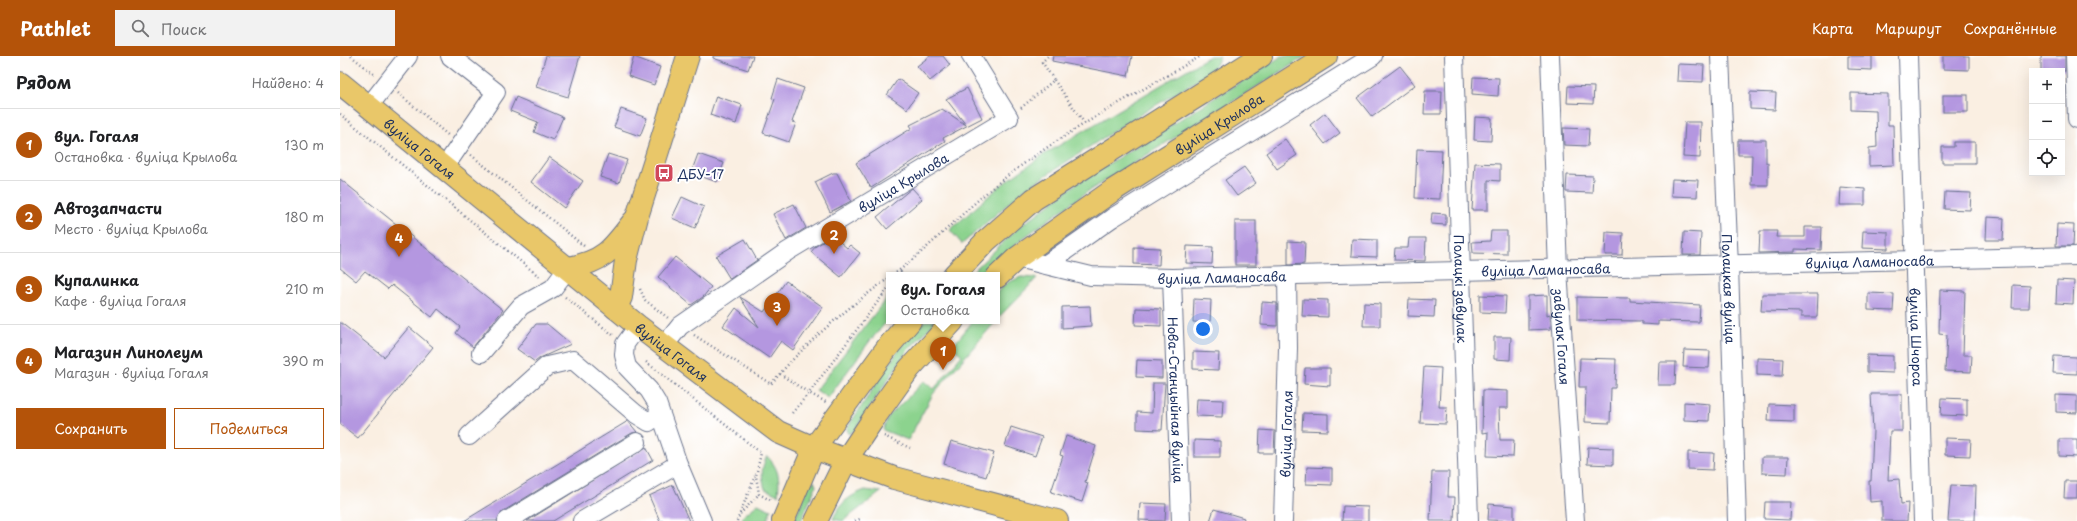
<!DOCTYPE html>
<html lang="ru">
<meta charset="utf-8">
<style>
body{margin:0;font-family:"Playpen Sans",sans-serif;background:#f2f2f2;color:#202124}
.controls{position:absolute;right:12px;top:12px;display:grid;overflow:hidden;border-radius:0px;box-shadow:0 4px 16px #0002}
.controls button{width:36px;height:36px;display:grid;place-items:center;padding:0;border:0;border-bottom:1px solid #e0e0e0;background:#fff;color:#202124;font:20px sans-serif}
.you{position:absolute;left:863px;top:273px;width:14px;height:14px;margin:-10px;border:3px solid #fff;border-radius:50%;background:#1a73e8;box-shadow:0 0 0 6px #1a73e833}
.badge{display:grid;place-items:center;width:26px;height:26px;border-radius:50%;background:#b45309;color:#fff;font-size:13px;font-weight:700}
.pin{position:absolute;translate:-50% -33px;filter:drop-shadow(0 1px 2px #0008)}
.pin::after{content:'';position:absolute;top:21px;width:14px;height:12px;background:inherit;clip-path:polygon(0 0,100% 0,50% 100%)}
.popup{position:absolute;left:546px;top:216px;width:114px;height:52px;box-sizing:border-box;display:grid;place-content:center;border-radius:0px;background:#fff;filter:drop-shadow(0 1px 3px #0005);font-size:13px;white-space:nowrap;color:#757577}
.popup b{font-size:15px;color:#202124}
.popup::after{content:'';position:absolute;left:50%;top:100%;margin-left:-8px;border:8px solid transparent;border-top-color:#fff}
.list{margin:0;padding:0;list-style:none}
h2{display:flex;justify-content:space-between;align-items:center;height:52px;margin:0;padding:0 16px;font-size:17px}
h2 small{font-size:13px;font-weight:400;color:#757577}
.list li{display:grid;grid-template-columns:26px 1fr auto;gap:12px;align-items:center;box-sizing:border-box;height:72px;padding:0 16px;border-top:1px solid #e0e0e0}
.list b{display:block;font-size:15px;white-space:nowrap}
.list p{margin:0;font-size:13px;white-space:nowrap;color:#757577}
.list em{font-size:13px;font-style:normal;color:#757577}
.actions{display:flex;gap:8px;padding:12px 16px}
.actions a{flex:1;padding:9px 0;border:1px solid #b45309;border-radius:0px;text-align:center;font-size:14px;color:#b45309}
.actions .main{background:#b45309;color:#fff}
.icon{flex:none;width:22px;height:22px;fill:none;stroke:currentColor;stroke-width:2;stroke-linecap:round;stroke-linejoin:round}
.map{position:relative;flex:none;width:1737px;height:465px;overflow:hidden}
header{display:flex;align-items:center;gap:24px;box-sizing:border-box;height:56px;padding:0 20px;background:#b45309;color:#fff}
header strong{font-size:19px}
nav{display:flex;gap:22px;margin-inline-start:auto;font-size:14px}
.search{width:280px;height:36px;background:#f2f2f2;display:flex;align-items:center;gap:10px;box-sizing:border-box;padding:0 14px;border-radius:0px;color:#757577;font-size:15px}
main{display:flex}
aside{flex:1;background:#fff}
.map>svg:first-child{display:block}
.green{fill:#8cd38e;stroke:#548176}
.building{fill:#b497e0}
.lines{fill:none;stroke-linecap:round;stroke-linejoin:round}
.minor-casing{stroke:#69728c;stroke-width:20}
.major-casing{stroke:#69728c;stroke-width:24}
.path{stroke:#69728c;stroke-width:2.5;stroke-dasharray:1 3;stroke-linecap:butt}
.minor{stroke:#fff;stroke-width:18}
.major{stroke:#e9c769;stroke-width:22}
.labels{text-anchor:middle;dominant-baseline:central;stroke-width:4;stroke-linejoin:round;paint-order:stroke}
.street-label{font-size:13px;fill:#1b2f5e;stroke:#fff}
.poi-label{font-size:13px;fill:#1b2f5e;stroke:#fff;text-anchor:start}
</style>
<header>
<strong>Pathlet</strong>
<div class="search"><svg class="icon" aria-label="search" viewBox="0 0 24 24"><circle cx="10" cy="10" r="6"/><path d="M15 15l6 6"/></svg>Поиск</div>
<nav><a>Карта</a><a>Маршрут</a><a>Сохранённые</a></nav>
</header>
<main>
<aside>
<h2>Рядом<small>Найдено: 4</small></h2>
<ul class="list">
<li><span class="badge">1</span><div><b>вул. Гогаля</b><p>Остановка · вуліца Крылова</p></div><em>130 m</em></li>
<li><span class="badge">2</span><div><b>Автозапчасти</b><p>Место · вуліца Крылова</p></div><em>180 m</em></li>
<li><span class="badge">3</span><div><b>Купалинка</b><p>Кафе · вуліца Гогаля</p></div><em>210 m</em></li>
<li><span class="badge">4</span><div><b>Магазин Линолеум</b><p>Магазин · вуліца Гогаля</p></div><em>390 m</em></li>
</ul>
<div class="actions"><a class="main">Сохранить</a><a>Поделиться</a></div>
</aside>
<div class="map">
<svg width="1737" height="465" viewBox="0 0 1737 465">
<rect width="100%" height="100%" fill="#fff"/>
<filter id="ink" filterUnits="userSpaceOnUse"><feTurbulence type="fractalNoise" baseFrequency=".025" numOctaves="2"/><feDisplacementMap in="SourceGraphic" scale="8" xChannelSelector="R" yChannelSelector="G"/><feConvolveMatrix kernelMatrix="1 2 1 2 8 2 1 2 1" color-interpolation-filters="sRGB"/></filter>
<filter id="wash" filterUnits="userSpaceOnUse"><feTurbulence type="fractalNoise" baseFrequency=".012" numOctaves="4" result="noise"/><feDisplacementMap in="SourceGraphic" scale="16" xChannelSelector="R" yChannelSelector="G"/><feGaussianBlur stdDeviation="0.9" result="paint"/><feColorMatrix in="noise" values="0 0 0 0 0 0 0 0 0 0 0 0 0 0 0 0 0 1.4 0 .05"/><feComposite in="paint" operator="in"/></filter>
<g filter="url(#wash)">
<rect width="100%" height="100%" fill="#faefe2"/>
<g class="green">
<path d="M870 0H880L876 9 863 21 783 69 685 133 622 188 610 174 660 130 703 99Z"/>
<path d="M942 0H966L747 136 683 182 643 219H629L678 172 736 128Z"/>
<path d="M681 221 697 222 657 263V236L667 227Z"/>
<path d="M549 239V263L529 286 488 342 476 334Z"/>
<path d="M585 265H596L567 295 514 375 508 378 507 372 560 292Z"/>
<path d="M633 265H656L593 338 568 384 543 374 548 361 584 325 594 333 622 299 612 291Z"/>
<path d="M427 400C439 413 440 422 438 439L425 433C421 420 421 412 427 400Z"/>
<path d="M474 425 476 430 461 465H454L469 428Z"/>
<path d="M525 434 541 436 503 465 493 463C500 447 509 440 525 434Z"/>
<path d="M418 448 431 454 427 465H402L403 460Z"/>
</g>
<g id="blocks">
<g class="building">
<path d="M206 0H240L228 41 196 31Z"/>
<path d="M373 0H413L408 14 373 2Z"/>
<path d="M590 0H603L610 9 590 25 577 10Z"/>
<path d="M713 0H792L788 20 712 5Z"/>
<path d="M1508 0H1532V14L1508 13Z"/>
<path d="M1603 0H1629V14L1603 13Z"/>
<rect x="1701" y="0" width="24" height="15"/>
<path d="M294 1 320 11 314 29 288 20Z"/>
<path d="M1338 8 1364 9 1363 26 1337 25Z"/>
<path d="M1060 10 1075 29 1032 61 1017 42Z"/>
<path d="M1133 21 1159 22 1158 40 1132 38Z"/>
<path d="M438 23 464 32 452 66 456 67 449 86 423 77 435 43 432 42Z"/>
<path d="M558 23 578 37 567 53 547 39Z"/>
<path d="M1228 30 1254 31 1253 48 1227 47Z"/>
<path d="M627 32 642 62 603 82 605 85 531 132 516 107 572 72 570 69 602 53 626 69 606 43Z"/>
<path d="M1085 35H1102L1101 58H1084Z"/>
<path d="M1410 36 1436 37 1435 54 1410 53Z"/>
<path d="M1511 37 1548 38V69H1553L1554 109 1529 110V92L1537 91 1536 55 1511 54Z"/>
<rect x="1603" y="39" width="25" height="17"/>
<path d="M376 40 402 49 396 68 370 59Z"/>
<path d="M176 41 223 61 213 84 194 76 198 66 170 55Z"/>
<path d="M281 53 307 62 300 80 274 71Z"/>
<path d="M985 57 1000 77 985 88 970 69Z"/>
<path d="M1135 61 1152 62 1151 85 1134 84Z"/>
<path d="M1345 66H1361L1360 102 1343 101Z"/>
<path d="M1223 72 1249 73 1248 90 1224 89Z"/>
<path d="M945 83 957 99 937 113 926 97Z"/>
<path d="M1398 84H1426V107H1428V129H1411L1412 99H1398Z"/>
<path d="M1614 86H1635V107H1602V91H1614Z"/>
<path d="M1077 93 1102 94 1100 143 1075 142Z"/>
<path d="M268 98 287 104 279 127 260 121Z"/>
<path d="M358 98 384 107 377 126 351 117Z"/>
<path d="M209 101 243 125 224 152 191 126Z"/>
<path d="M1135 107 1160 108V125L1148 124V154H1132Z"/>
<path d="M904 111 916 127 897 140 885 124Z"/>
<path d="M493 117H497L511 145 490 156 475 126Z"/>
<path d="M1227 119 1253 120 1252 137 1226 136Z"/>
<path d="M0 123 163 254 133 291 116 277 120 271 98 253 92 261 52 229 48 233 25 215 16 225 0 212Z"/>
<path d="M1332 123 1358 124 1357 141 1331 140Z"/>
<path d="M1500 131 1525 133V149H1499Z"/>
<path d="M572 132 582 143 547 173 537 161Z"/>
<path d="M1605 136 1631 137 1630 154 1604 153Z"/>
<path d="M342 141 364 151 355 172 332 162Z"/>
<path d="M454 148 466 172 446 184 433 158Z"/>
<path d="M1092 157 1106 158V169L1091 168Z"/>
<path d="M1647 161 1664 162 1663 184H1646Z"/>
<rect x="895" y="165" width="21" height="44"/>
<path d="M1717 168 1734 169 1733 190H1716Z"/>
<path d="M1465 171H1482L1481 194 1455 193V196L1419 197 1420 175H1437L1436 181H1465Z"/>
<path d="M1151 175H1167V198L1133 197 1132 186 1150 185Z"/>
<path d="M1523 175 1548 176V193L1522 192Z"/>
<path d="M1266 176 1283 177 1282 199H1265Z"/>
<path d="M1344 176 1361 177 1360 199H1343Z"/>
<path d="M493 180 507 192 510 189 520 197 501 221 471 196 476 190Z"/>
<path d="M1069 182H1086L1085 205 1054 204 1055 192H1068Z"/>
<path d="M405 183 417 204 390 223 376 200Z"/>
<path d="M1012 183 1037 184V201L1011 200Z"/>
<path d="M948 185 965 186 964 208 948 209Z"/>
<path d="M847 190 873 191 872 208 846 207Z"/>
<path d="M794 191 820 192 819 209 794 208Z"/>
<path d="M335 201 371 231 363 241 351 249 318 221Z"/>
<path d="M1717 224 1734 225 1733 248 1716 247Z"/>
<path d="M446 225 483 251 453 294 441 285 429 302 383 270 396 252 419 271 400 241 424 256Z"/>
<path d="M1673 229 1690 230 1689 252H1672Z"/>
<path d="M1600 234 1625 235 1623 299H1632L1631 316 1605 315 1607 279 1599 278Z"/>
<path d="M1528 237 1554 238 1553 255 1528 254Z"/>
<path d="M1422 238H1478L1477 261H1461V256L1421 255Z"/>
<path d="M1140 239 1166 240 1165 257 1140 256Z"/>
<path d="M1207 239V259L1210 258 1211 273 1188 274V240Z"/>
<path d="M1237 241 1290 242V245L1360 249 1359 266 1318 265V269L1302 268V265L1237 264Z"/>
<path d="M854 243 871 244 870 267 853 266Z"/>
<path d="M963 243 988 244V261L962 260Z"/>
<path d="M1069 243 1095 244 1094 261 1068 260Z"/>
<path d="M922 246 937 247V270L921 269Z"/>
<path d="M1024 247 1040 248V270H1023Z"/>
<path d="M750 250 751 270 722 272V251Z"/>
<path d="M796 252 821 253V270L795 269Z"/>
<path d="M0 266 44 301 69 271 93 291 18 382 0 368Z"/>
<path d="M196 268H207L231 288 200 302 195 306 177 293Z"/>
<path d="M1154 281H1171L1170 304 1154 303Z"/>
<path d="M1344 294 1370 295 1369 312 1343 311Z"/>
<path d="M853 296 879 297 878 314 853 313Z"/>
<path d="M1527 299 1553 300V317L1527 316Z"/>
<path d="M1714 300 1737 301V318L1713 317Z"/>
<path d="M1240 302 1276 303 1275 332H1271L1270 367 1245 366 1246 331H1239Z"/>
<path d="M1417 302 1443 303 1442 320 1417 319Z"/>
<path d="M797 304 822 305V322L796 321Z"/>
<path d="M1319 306H1336L1335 329H1318Z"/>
<path d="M1084 311 1101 312 1099 351H1107L1106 368 1080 367Z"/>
<path d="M965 312H990V330L964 328Z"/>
<path d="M813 327H825L822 374 797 373V356L812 357Z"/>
<path d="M1143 334 1168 335V352H1159L1160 384H1174L1173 401 1147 400 1148 376 1142 377Z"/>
<path d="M1531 338H1562V375H1550L1548 424 1559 423 1561 448 1568 447 1567 465H1542V445L1530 446 1529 425H1531L1533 375Z"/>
<path d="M1716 339 1737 340V357L1716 356Z"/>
<path d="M1602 342 1627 343V360L1601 359Z"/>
<path d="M857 343 883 344 882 361 856 360Z"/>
<path d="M1344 346 1370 348 1369 365 1344 364Z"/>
<path d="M1429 348 1454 349V366L1428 365Z"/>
<path d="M963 357 988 358V375L962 374Z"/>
<path d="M288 365 297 376 292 377 162 456 157 465H124Z"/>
<path d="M671 371 702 381 695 400 665 390Z"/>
<path d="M920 374 935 375 934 397H919Z"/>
<path d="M726 380 756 390 745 426 748 427 742 446 711 436 723 400 720 399Z"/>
<path d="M1605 382 1631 383 1630 400 1605 399Z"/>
<path d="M1719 383H1737V401L1719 400Z"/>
<path d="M854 384 880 385V401H854Z"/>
<path d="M611 385 654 397 646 421 604 408Z"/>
<path d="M306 391 313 404 213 465H187Z"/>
<path d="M1248 391 1273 392V409L1247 408Z"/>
<path d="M1348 396 1374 397 1373 414 1348 413Z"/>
<path d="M1422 401H1448L1447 418 1422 417Z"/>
<path d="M967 411 992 412V429L966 428Z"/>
<path d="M1092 416H1109L1108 441H1115L1114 465H1090Z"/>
<path d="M1725 425H1737V442H1724Z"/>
<path d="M333 429 349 465H320L309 440Z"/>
<path d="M1611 429 1636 430 1635 465H1608Z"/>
<path d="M1425 446H1451L1450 464 1424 463Z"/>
<path d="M800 447 826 448 825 465 799 464Z"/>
<path d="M1149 448 1174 450V465L1148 464Z"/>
<path d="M1003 450 1028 451V465H1002Z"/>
<path d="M874 453 904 462 903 465H870Z"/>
</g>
</g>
</g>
<g filter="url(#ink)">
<use href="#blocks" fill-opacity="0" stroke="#69728c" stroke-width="1"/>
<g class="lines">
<g class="minor-casing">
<g id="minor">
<path id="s1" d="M1114 0 1129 465"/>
<path id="s2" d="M1210 0 1218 214 1235 465"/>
<path id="s3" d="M1380 0 1389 210 1397 465"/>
<path id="s4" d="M1568 0 1583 465"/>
<path d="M1735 0 1737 63"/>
<path d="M29 50 68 0"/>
<path d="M104 112 156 36 110 0"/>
<path id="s5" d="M677 202 751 220 832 222 1737 200"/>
<path d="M705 209 772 162 1033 0"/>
<path id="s6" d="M832 222 841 465"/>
<path d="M298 270 285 288 284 299 287 311 309 334 317 347 338 408 362 465"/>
<path id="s7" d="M324 290 340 270 448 195 669 62 631 0"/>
<path d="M141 297 181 250 213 232 228 212"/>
<path d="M129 380 207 310 233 304 296 358 309 366 320 358"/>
<path d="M167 465 297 386"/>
<path d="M242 465 338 408"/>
<path id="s8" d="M943 465 948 292 947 219"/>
</g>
</g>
<g class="major-casing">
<g id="major">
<path id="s9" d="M0 27 298 270 438 376 474 392 554 422 717 465"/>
<path d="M228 212C263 206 272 194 293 166"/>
<path d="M614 219 646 185 694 143 921 0"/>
<path id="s10" d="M657 221 677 202 772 135 986 0"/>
<path d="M276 252 281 241 286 204 297 161 348 0"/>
<path d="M443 465 474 392 547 292 570 265"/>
<path d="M476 465 506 404 532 365 569 313 613 265"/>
</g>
</g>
<g class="path">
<path d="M11 0 35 19"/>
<path d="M714 24 745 68"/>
<path d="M58 37 109 80"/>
<path d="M681 52 714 24 702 6 708 0"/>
<path d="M0 58 201 222"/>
<path d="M131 99 244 190"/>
<path d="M553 219C594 189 628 149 670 118 729 73 796 38 861 0"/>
<path d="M558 219 563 213"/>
<path d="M300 233 305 244 328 262"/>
<path d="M225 241 273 279"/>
<path d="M354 279 431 328C465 287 506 253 549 222"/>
<path d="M306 306 421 397 416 420 419 438 432 445"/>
<path d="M440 318 469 337 549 231"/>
<path d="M452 357 469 337 486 346"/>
<path d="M544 380 570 392"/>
<path d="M400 458 419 438"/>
<path d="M397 465 415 420"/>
<path d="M515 465 520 463"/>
</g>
<use href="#minor" class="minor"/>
<use href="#major" class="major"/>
</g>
</g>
<defs>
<g id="bus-square" transform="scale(1)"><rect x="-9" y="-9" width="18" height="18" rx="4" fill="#d1495b" stroke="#fff"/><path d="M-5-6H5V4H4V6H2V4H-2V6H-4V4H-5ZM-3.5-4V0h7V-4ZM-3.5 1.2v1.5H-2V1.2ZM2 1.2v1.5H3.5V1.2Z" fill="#fff"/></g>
</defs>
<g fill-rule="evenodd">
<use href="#bus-square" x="324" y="117"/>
</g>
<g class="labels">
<g class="street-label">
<text stroke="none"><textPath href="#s10" startOffset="270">вуліца Крылова</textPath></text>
<text stroke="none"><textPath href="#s9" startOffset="103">вуліца Гогаля</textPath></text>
<text stroke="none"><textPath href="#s7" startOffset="291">вуліца Крылова</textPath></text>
<text stroke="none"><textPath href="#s5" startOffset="855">вуліца Ламаносава</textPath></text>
<text stroke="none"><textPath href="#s5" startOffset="531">вуліца Ламаносава</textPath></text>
<text stroke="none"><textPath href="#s5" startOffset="207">вуліца Ламаносава</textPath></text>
<text stroke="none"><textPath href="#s1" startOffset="233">Полацкі завулак</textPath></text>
<text stroke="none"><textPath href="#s3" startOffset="233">Полацкая вуліца</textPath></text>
<text stroke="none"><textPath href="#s2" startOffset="281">завулак Гогаля</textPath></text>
<text stroke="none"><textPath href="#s4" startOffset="281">вуліца Шчорса</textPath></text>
<text stroke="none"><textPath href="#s9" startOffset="427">вуліца Гогаля</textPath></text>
<text stroke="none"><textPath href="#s6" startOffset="122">Нова-Станцыйная вуліца</textPath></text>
<text stroke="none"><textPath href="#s8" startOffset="87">вуліца Гогаля</textPath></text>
</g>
<g class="poi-label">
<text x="338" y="117">ДБУ-17</text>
</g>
</g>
</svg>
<div class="controls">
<button>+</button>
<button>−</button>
<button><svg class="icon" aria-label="locate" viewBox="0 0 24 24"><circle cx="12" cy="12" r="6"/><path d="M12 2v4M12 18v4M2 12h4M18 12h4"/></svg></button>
</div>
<div class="you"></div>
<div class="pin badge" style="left:603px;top:314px">1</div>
<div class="popup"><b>вул. Гогаля</b>Остановка</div>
<div class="pin badge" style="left:494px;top:198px">2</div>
<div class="pin badge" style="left:437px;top:270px">3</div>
<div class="pin badge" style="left:59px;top:201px">4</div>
</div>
</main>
